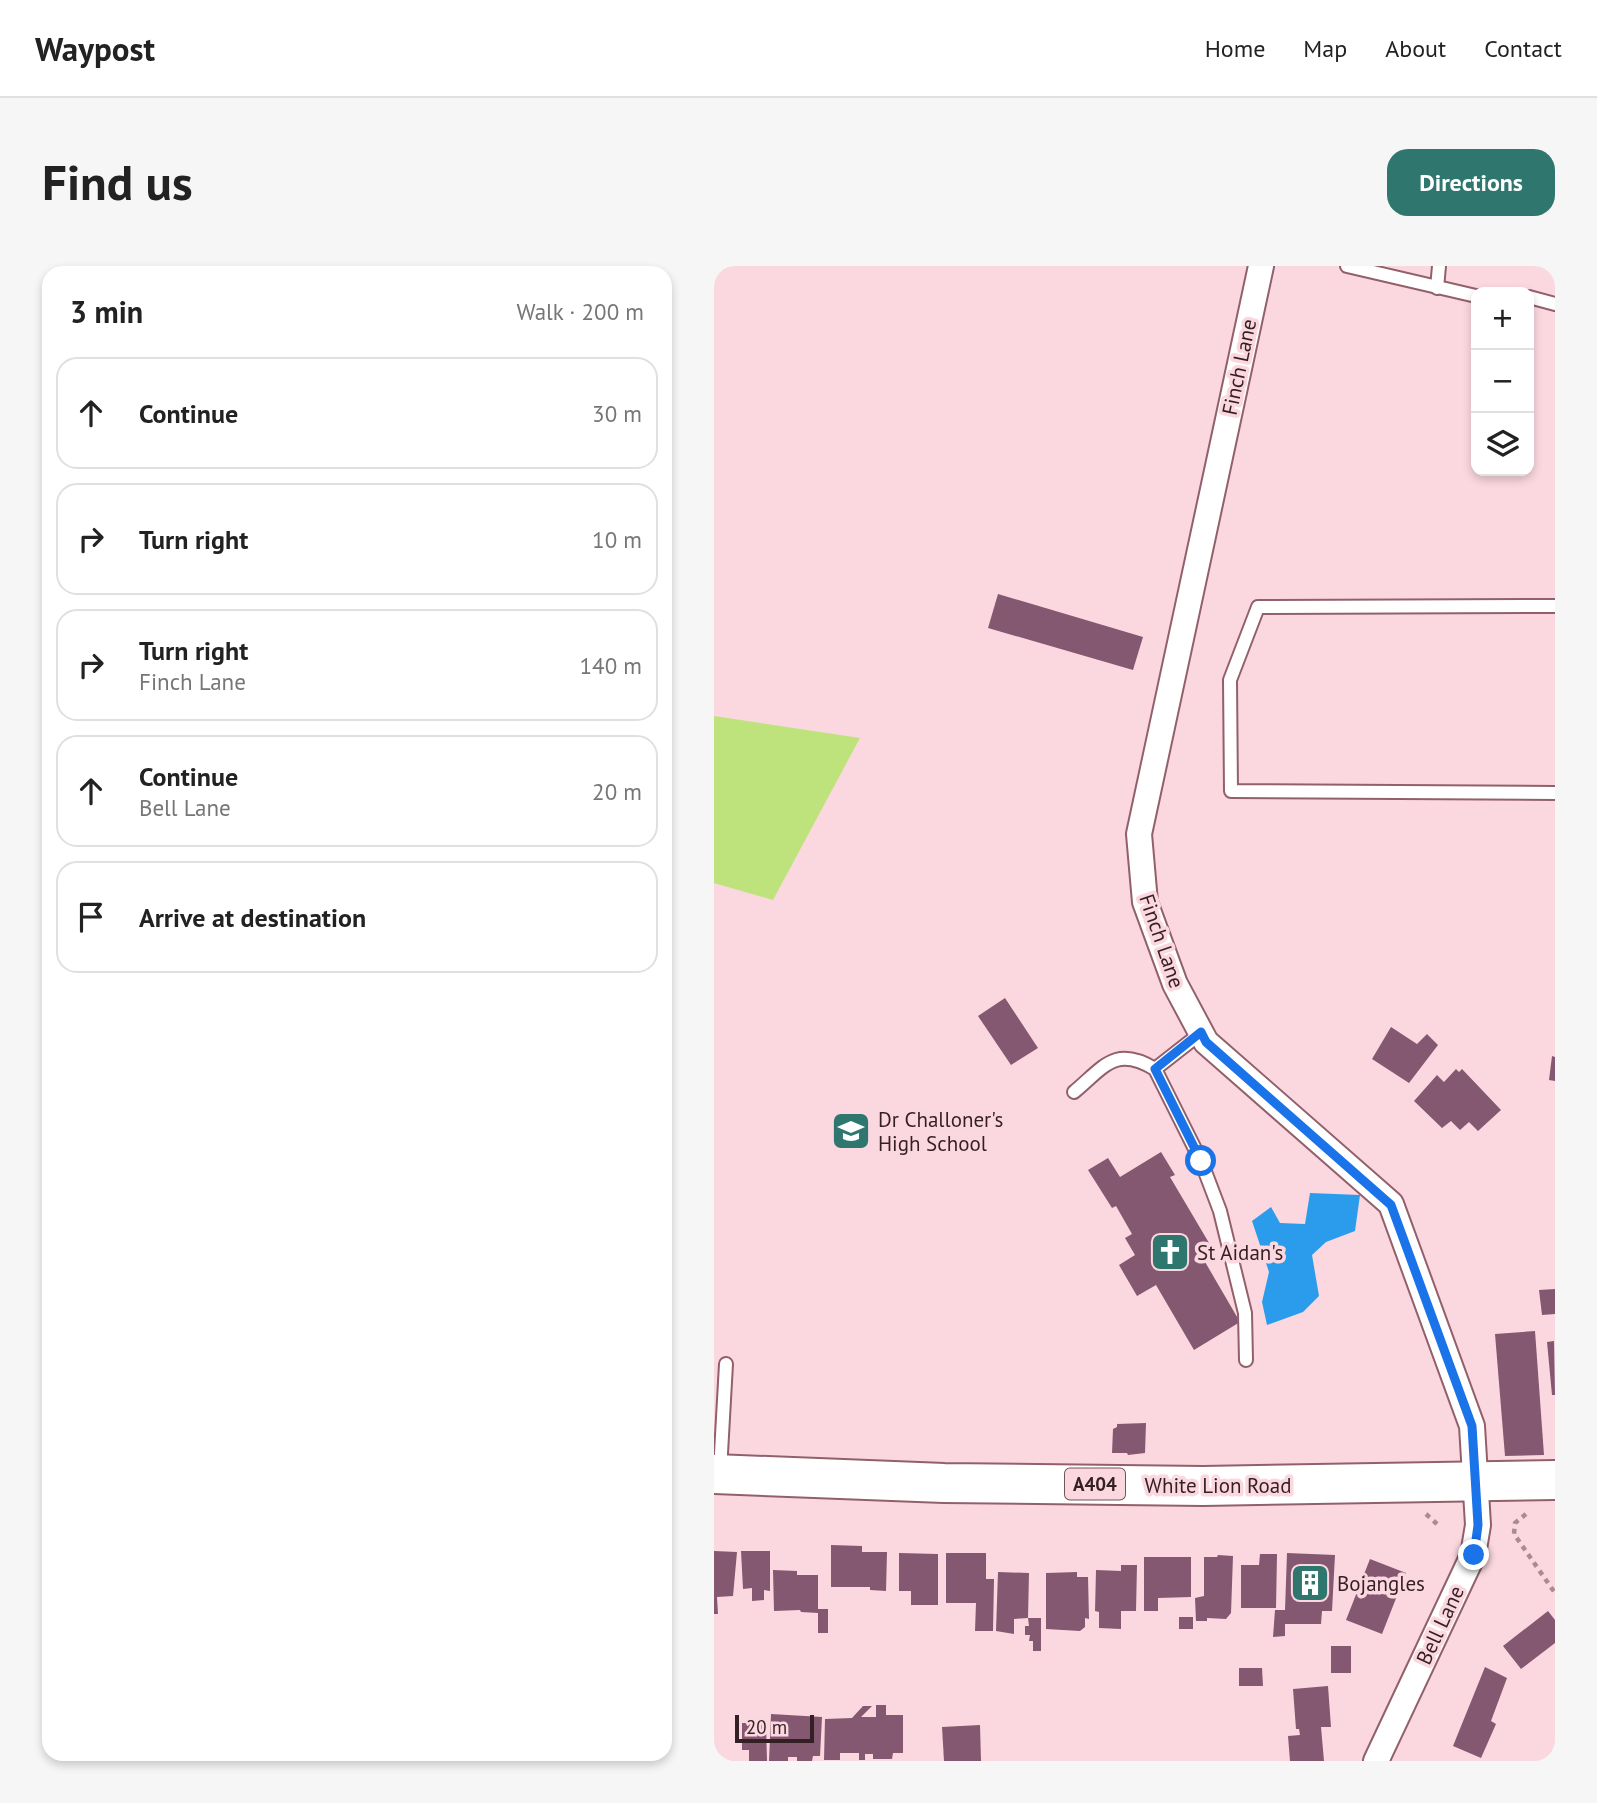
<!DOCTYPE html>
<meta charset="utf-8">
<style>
body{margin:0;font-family:"PT Sans",sans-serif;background:#f6f6f6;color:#222}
.controls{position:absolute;right:21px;top:21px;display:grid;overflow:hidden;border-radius:14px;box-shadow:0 4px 10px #0003}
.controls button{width:63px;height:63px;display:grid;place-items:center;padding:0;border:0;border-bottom:2px solid #e0e0e0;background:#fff;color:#222;font:35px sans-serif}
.scale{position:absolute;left:21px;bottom:18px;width:79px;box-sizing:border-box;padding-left:7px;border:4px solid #341f24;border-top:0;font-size:19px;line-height:24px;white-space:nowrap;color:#341f24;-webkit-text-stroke:5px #fbd8df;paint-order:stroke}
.stop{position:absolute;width:21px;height:21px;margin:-16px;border:5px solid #1a73e8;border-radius:50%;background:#fff}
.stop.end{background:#1a73e8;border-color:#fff;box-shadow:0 2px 7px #0008}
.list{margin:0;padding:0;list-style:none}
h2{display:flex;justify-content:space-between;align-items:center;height:91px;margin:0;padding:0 28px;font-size:30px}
h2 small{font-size:23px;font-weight:400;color:#767676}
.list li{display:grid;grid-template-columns:46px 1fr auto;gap:21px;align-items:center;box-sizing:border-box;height:112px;margin:0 14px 14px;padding:0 14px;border:2px solid #e0e0e0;border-radius:21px}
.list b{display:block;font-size:26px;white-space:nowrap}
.list p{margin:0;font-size:23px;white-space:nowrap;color:#767676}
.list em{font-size:23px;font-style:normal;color:#767676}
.icon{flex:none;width:38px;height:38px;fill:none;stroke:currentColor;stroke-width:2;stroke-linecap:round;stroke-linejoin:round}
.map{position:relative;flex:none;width:841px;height:1495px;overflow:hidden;border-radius:21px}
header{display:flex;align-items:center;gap:42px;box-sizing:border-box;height:98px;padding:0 35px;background:#fff;border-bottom:2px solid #e0e0e0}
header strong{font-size:33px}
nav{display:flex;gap:38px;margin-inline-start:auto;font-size:24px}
.intro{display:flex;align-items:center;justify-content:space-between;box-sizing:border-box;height:168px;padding:0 42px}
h1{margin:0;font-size:49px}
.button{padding:18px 32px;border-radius:21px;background:#2f776e;color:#fff;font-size:24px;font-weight:700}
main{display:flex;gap:42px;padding:0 42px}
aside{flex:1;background:#fff;border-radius:21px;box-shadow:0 4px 10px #0003}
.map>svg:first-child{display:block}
.green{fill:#bfe37c}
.water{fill:#2b9cec}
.building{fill:#835870}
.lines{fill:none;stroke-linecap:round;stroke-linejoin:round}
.service-casing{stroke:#92606b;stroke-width:16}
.minor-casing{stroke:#92606b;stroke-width:28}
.primary-casing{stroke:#92606b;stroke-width:42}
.path{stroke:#a98c92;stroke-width:4.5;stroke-dasharray:5 5;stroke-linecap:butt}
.service{stroke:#fff;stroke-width:12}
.minor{stroke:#fff;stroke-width:24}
.primary{stroke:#fff;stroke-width:38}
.route{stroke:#1a73e8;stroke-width:9}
.labels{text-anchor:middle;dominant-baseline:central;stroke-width:7;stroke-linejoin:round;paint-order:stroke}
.shield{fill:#fbd8df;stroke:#70565c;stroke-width:2}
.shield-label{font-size:19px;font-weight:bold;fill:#341f24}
.street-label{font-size:21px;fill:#341f24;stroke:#fbd8df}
.poi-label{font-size:21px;fill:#341f24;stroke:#fbd8df;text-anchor:start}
</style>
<header>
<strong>Waypost</strong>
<nav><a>Home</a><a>Map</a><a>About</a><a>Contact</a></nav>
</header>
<div class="intro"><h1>Find us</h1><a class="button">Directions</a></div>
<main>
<aside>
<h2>3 min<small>Walk · 200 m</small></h2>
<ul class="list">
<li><svg class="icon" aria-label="ahead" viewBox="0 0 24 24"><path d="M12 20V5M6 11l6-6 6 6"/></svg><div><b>Continue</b></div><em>30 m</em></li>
<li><svg class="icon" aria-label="right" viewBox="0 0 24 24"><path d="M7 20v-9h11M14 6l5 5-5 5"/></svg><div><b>Turn right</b></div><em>10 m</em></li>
<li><svg class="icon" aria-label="right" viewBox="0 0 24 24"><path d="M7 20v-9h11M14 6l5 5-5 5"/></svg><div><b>Turn right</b><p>Finch Lane</p></div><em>140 m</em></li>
<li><svg class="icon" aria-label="ahead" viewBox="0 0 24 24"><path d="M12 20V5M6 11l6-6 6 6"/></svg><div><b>Continue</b><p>Bell Lane</p></div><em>20 m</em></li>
<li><svg class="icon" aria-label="arrive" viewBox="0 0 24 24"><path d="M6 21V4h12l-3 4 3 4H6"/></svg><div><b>Arrive at destination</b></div></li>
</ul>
</aside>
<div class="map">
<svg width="841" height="1495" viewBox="0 0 841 1495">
<rect width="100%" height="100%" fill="#fbd8df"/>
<path class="green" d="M0 450 146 472 59 634 0 617Z"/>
<path class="water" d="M596 927 646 929 641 965 612 976 598 989 605 1030 589 1046 553 1059 548 1036 555 1006 538 955 557 941 566 957 591 958Z"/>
<g class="building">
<path d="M284 328 429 371 419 404 274 362Z"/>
<path d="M291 732 324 782 297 799 264 750Z"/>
<path d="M677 761 703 778 713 768 724 779 695 817 658 793Z"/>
<path d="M838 790 841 791V815L835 814Z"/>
<path d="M742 803 745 806 748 803 787 844 764 865 755 856 746 864 737 855 728 862 700 835 723 809 730 816Z"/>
<path d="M447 886 461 909 456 911 498 982 487 989 526 1056 480 1084 442 1019 423 1030 405 999 421 989 411 972 418 968 402 940 398 942 374 904 394 892 406 911Z"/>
<path d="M841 1023V1048L828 1049 825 1024Z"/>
<path d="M821 1065 830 1189 791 1190 781 1068Z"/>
<path d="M840 1075 841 1129H838L833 1076Z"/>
<path d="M432 1157 431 1187 414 1189 413 1187H398L399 1163 403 1161V1158Z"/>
<path d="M117 1279 148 1280V1286H173L172 1325 156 1324V1321H117Z"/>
<path d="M0 1285 23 1286 19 1330 3 1331 4 1348H0Z"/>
<path d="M27 1285H56V1325L50 1324V1334L38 1335V1322L29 1323Z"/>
<path d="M185 1287 224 1288V1339H197V1325H185Z"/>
<path d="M232 1287H272V1313H280L279 1365H261L262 1337H232Z"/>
<path d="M573 1287 621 1289 618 1345H608L607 1358H571V1370L559 1371 561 1344H571Z"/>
<path d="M546 1288H563L562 1342H527V1299H545Z"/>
<path d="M504 1289 519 1290 517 1347 512 1353 493 1352V1355H482L481 1332 490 1330V1291H503Z"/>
<path d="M430 1291H477V1331L444 1332V1345H430Z"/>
<path d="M656 1293 692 1307 668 1368 632 1354Z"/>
<path d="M407 1299H423L422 1345H407V1363L385 1362V1346L381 1345 382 1304 407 1305Z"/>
<path d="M59 1304 83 1305V1309H104V1343H114V1367H104V1347L87 1346 86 1344 60 1345Z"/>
<path d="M284 1306 315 1307 314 1352 300 1353V1368L282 1365Z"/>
<path d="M363 1306V1311H374L375 1353 371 1352V1361L366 1365 332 1363V1307Z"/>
<path d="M834 1345 841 1354V1377L807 1403 789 1380Z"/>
<rect x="465" y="1351" width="14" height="12"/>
<path d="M314 1352H327V1385H319V1375H315L316 1369H311V1360H315Z"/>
<rect x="617" y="1380" width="20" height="27"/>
<path d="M771 1401 793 1412 777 1455 782 1458 767 1492 739 1480Z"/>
<path d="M525 1402H548L549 1420H525Z"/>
<path d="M614 1420 617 1461H607L610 1495H576L574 1470 586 1469 585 1463H582L579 1423Z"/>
<path d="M162 1439H172V1449H189V1487H179L178 1493H159V1488H151V1494H145V1487H126V1494H110L111 1453 138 1452 149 1440H158L147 1451H162Z"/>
<path d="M57 1448 108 1451 106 1490H99L98 1495H83V1491H74V1495H55Z"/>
<path d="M28 1457H52L53 1495H35V1484H28Z"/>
<path d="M266 1459 267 1495H230L228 1461Z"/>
</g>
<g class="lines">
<g class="service-casing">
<g id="service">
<path d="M633 0 762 30"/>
<path d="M723 22 725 0"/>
<path d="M815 31 841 38"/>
<path d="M841 340 544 341 516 414 517 525 841 527"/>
<path d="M487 767 441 803 487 895 506 945 531 1047 532 1094"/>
<path d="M360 826C390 801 401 779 441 803"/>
<path d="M6 1205 12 1098"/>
</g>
</g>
<g class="minor-casing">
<path id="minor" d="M547 0 425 568 431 636 461 718 492 776 677 938 758 1160 764 1259 759 1289 662 1495"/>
</g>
<g class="primary-casing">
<path id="primary" d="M0 1208 230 1217 489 1220 841 1214"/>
</g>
<g class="path">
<path d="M712 1248 723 1258"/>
<path d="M812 1248 801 1257 800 1268 841 1327"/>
</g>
<use href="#service" class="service"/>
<use href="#minor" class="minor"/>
<use href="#primary" class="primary"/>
</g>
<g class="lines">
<path class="route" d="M487 895 441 803 487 766 492 776 677 939 758 1160 764 1259 760 1289"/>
</g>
<defs>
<g id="school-square" transform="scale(2.0125)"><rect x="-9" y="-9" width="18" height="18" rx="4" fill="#2f776e" stroke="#fbd8df"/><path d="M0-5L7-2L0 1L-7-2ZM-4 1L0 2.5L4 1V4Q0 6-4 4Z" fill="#fff"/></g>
<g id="church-square" transform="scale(2.0125)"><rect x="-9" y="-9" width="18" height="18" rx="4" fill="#2f776e" stroke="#fbd8df"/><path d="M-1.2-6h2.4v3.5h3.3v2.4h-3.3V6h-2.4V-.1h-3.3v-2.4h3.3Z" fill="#fff"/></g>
<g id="building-square" transform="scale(2.0125)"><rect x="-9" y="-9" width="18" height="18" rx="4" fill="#2f776e" stroke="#fbd8df"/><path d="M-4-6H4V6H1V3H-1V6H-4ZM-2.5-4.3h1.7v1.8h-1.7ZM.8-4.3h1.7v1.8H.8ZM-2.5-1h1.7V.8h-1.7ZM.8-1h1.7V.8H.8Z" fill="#fff"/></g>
</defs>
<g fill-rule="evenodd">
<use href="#school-square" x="137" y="865"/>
<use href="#church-square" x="456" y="986"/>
<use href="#building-square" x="596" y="1317"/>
</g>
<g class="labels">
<rect class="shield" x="351" y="1202.5" width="60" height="31" rx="5"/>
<g class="shield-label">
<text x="381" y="1218">A404</text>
</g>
<g class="street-label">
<text transform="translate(525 101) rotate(-78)">Finch Lane</text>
<text transform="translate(448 675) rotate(71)">Finch Lane</text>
<text x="504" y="1219">White Lion Road</text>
<text transform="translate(726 1359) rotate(-65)">Bell Lane</text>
</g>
<g class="poi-label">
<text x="164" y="853">Dr Challoner's<tspan x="164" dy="24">High School</tspan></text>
<text x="483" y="986">St Aidan's</text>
<text x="623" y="1317">Bojangles</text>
</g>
</g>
</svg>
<div class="controls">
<button>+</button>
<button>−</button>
<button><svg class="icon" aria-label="layers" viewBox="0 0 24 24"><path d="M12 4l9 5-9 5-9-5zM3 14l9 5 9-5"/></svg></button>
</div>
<div class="scale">20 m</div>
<div class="stop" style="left:487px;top:895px"></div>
<div class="stop end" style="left:760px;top:1289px"></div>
</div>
</main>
